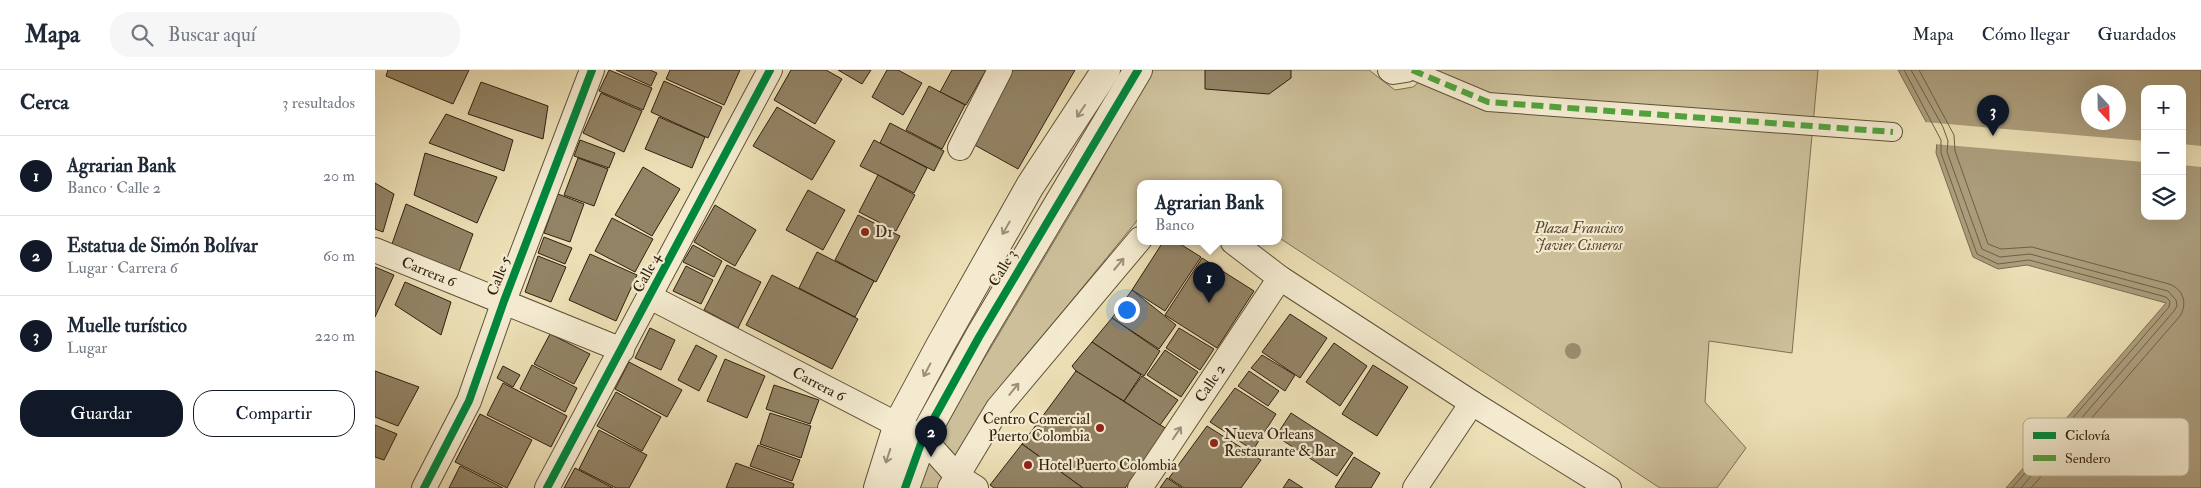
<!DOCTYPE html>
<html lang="es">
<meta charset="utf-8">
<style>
body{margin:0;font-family:"IM FELL Double Pica",serif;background:#f6f6f7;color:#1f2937}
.controls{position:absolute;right:15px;top:15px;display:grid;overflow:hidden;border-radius:10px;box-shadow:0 5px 20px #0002}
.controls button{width:45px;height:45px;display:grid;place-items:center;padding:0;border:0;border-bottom:1px solid #e0e1e3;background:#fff;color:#1f2937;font:25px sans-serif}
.compass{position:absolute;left:1706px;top:15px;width:45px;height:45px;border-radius:50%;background:#fff;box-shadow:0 5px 20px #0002;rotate:158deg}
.you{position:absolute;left:751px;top:239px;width:18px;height:18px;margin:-12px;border:4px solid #fff;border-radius:50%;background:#1a73e8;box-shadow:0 0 0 8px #1a73e833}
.badge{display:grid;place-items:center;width:32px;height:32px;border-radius:50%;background:#111827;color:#fff;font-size:16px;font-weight:700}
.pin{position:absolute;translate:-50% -41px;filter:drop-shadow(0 1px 2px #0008)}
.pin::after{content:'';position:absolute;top:26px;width:18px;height:15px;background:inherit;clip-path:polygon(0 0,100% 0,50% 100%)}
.popup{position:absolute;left:762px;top:110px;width:145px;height:65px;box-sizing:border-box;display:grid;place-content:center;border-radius:10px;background:#fff;filter:drop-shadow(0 1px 4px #0005);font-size:16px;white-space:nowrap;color:#747a83}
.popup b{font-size:19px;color:#1f2937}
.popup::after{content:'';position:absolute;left:50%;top:100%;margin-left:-10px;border:10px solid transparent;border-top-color:#fff}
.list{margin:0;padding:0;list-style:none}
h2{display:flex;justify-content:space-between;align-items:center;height:65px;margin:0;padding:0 20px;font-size:21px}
h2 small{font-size:16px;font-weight:400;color:#747a83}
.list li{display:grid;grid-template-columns:32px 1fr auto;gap:15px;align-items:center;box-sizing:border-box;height:80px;padding:0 20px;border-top:1px solid #e0e1e3}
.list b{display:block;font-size:19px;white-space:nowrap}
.list p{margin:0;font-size:16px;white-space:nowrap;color:#747a83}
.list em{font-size:16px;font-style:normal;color:#747a83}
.actions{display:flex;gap:10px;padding:15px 20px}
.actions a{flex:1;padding:11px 0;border:1px solid #111827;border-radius:20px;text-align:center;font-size:18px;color:#111827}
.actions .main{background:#111827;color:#fff}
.icon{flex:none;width:28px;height:28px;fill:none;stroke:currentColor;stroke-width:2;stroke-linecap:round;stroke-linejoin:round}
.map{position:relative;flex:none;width:1826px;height:418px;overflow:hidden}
header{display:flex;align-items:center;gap:30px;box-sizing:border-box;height:70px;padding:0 25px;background:#fff;border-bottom:1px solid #e0e1e3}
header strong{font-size:24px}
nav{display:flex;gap:28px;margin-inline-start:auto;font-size:18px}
.search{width:350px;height:45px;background:#f6f6f7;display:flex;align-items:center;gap:12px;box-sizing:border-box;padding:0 18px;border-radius:20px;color:#747a83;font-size:19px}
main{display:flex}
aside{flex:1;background:#fff}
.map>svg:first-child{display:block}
.green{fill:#ccbf99;stroke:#7e7054}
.water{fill:#ac9e7d;stroke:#7b6c51;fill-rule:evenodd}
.pier{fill:#ecdfb5}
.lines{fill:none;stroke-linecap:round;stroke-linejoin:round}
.shore{stroke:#6e5f46;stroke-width:1}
.building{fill:#928365;stroke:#31200f}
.pedestrian-casing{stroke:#605038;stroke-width:20}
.minor-casing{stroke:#605038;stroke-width:26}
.tertiary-casing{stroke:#605038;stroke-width:30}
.pedestrian{stroke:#f3eacf;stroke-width:18}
.minor{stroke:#f3eacf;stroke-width:24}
.tertiary{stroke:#f3eacf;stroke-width:28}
.quiet{stroke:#52a23f;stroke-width:6;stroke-dasharray:12 6;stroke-linecap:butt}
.cycleway-casing{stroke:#f3eacf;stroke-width:11}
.cycleway{stroke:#00873e;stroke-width:8}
.tree{fill:#9b8c6d}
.oneway{stroke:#9c8f79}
.poi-dot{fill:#8f2418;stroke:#f3eacf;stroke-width:2}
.labels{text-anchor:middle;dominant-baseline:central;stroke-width:4.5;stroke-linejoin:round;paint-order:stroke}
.park-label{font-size:15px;font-style:italic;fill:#584832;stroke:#f3eacf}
.poi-label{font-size:15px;fill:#31200f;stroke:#f3eacf;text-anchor:start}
.street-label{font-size:15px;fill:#31200f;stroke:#f3eacf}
.key{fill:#f3eacf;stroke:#b9ad95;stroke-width:1}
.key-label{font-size:14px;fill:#31200f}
</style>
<header>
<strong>Mapa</strong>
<div class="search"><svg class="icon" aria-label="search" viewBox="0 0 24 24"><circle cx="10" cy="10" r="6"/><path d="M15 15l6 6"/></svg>Buscar aquí</div>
<nav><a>Mapa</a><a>Cómo llegar</a><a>Guardados</a></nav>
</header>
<main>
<aside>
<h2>Cerca<small>3 resultados</small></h2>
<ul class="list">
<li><span class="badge">1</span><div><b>Agrarian Bank</b><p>Banco · Calle 2</p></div><em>20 m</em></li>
<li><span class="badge">2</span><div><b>Estatua de Simón Bolívar</b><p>Lugar · Carrera 6</p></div><em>60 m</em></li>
<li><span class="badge">3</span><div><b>Muelle turístico</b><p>Lugar</p></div><em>220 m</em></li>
</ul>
<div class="actions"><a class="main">Guardar</a><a>Compartir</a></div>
</aside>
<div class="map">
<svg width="1826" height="418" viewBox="0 0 1826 418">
<rect width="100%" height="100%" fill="#ecdfb5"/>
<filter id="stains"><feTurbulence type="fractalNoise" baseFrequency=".004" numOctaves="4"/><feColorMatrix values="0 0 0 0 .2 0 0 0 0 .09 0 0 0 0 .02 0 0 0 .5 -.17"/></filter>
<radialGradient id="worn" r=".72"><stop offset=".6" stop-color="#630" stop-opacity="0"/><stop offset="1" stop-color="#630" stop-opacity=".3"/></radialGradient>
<path class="green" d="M778 0H994L1020 20 1038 17 1059 0H1443L1417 283 1334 271 1330 332 1371 378 1342 418H1285L903 167V114H765V147L623 321 566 418H538L575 346 705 128Z"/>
<path class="water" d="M1523 0H1826V418H1631L1791 233 1652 195 1623 199 1598 187 1561 83 1562 72ZM1770 19H1807V146H1770ZM1714 22H1744V52H1714Z"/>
<g class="pier">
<path d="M1549 52 1770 71V92L1559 74Z"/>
<path d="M1807 74 1826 76V97L1807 95Z"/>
</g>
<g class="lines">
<g class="shore">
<path d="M1529 0 1566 70V83L1602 184 1623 194 1654 190 1791 227 1795 231 1794 237 1637 418"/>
<path d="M1536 0 1568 57 1573 71 1572 82 1607 179 1625 187 1655 184 1793 221 1801 230 1802 236 1799 241 1646 418"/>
<path d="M1544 0 1579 65 1580 81 1613 174 1626 179 1657 177 1794 214C1808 219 1813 233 1805 246L1656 418"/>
</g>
</g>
<g class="building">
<path d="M13 0H94L78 34 11 6Z"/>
<path d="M234 0 277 18 268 40 224 21Z"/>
<path d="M241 0H275L282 3 276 16Z"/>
<path d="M295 0H365L349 35 291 9Z"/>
<path d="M416 0H451L467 9 440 54 399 30Z"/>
<path d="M463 0H496L487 14Z"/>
<path d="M512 0H523L547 13 528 45 497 27Z"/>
<path d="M577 0H611L591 35 565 22Z"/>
<path d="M638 0H700L643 99 596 73Z"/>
<path d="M830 0H916V8L894 24 830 19Z"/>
<path d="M289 11 347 37 333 68 276 42Z"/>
<path d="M106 12 173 36 168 69 93 44Z"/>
<path d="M554 16 590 35 567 79 531 60Z"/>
<path d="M226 23 267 41 249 82 208 63Z"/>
<path d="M402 37 460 71 437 110 378 76Z"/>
<path d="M71 44 138 70 129 101 54 73Z"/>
<path d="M284 47 330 67 317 98 270 79Z"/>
<path d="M515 53 569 81 559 101 505 73Z"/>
<path d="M205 70 240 83 234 98 199 86Z"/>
<path d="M499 70 552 98 539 123 485 96Z"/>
<path d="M50 83 122 107 102 153 39 125Z"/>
<path d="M203 88 233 99 219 136 189 125Z"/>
<path d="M268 97 305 119 277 166 240 145Z"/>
<path d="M503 105 540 125 521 161 484 142Z"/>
<path d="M0 113 19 124 8 162 0 159Z"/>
<path d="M433 120 470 140 448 180 411 160Z"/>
<path d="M183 124 209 134 195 172 169 163Z"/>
<path d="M31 134 98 164 83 204 17 174Z"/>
<path d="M340 135 381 160 360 196 319 172Z"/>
<path d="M483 145 525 166 501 212 460 190Z"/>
<path d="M237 148 278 169 260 202 220 181Z"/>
<path d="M169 167 197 178 190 194 163 183Z"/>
<path d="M788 172H802L826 187 790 241 757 220Z"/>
<path d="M318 175 347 191 339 207 308 192Z"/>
<path d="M442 182 499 211 480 247 424 218Z"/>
<path d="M215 184 262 205 241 251 194 230Z"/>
<path d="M163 186 191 197 176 232 150 222Z"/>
<path d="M827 188 879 221 842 278 790 245Z"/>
<path d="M352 195 386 212 363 258 329 240Z"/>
<path d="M311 196 338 210 326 234 298 221Z"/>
<path d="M0 197 19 205 0 247Z"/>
<path d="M397 205 483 249 457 299 371 255Z"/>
<path d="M30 212 76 232 66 265 20 235Z"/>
<path d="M757 220 801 255 784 279 737 248Z"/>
<path d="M915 244 952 268 925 308 887 282Z"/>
<path d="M737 248 785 281 769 306 717 272Z"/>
<path d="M275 258 300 270 286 300 260 288Z"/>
<path d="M804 258 839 279 825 300 791 278Z"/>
<path d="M175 264 215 284 199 314 159 294Z"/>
<path d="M717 272 766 305 749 331 701 301 697 296Z"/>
<path d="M959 273 992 296 965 336 931 312Z"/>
<path d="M321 275 342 286 324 321 303 310Z"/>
<path d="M790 280 823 302 806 327 772 305Z"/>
<path d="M887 285 920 305 910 321 876 298Z"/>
<path d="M350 289 390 306 372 348 332 331Z"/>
<path d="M254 292 307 320 292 347 240 319Z"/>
<path d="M157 295 202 318 190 342 145 319Z"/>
<path d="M998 295 1033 317 1002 366 967 344Z"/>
<path d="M128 296 145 305 138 317 122 308Z"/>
<path d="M0 301 44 317 23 356 0 347Z"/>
<path d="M701 301 795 361 750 418H708L647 374Z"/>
<path d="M874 301 904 321 893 336 863 316Z"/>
<path d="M767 306 803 330 785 355 749 331Z"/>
<path d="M128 313 192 346 176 377 112 345Z"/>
<path d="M399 315 444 330 435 354 391 339Z"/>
<path d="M860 318 901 344 878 380 835 352Z"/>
<path d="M241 322 286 347 267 381 222 356Z"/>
<path d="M395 343 436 356 426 388 385 374Z"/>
<path d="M916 343 978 383 962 406 901 366Z"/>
<path d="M105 344 157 370 132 418 80 392Z"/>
<path d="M0 355 22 364 9 390 0 387Z"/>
<path d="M832 356 886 390 866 418H809L794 408Z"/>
<path d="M224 360 272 385 254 418H241L204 399Z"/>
<path d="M647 374 708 418H619L615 415Z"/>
<path d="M383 375 425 390 417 411 375 396Z"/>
<path d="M979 387 1005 403 996 418H962L960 417Z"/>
<path d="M361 393 419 414 418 418H351Z"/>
<path d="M85 396 128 418H74Z"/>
<path d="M200 398 238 418H189Z"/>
<path d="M792 408 807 418H785Z"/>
<path d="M914 409 928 418H908Z"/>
</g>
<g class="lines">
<g class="pedestrian-casing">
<path id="pedestrian" d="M1037 0 1113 32 1518 62"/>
</g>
<g class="minor-casing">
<g id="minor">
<path d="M1015 0 1018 2 1031 0"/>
<path d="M585 78 625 0"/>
<path d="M858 172 905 208 1097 333 1234 418"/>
<path id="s1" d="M0 180 247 280"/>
<path id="s2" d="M275 227 548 368 582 406 601 418"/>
<path d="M49 418 94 331 129 231 217 0"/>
<path d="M172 418 395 0"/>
<path d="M575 418 623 338 765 169"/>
<path id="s3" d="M765 418 905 208"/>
<path d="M1040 418 1097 333"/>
</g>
</g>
<g class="tertiary-casing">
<g id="tertiary">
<path d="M503 418 523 354 566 274 655 116 731 0"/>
<path d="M530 418 548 368 604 267 763 0"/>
</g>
</g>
<use href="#pedestrian" class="pedestrian"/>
<use href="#minor" class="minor"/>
<use href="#tertiary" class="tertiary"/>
<path class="quiet" d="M1037 0 1113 32 1518 62"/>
<g class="cycleway-casing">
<g id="cycleway">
<path d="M49 418 94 331 129 231 217 0"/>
<path d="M172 418 395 0"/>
<path d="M530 418 548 368 604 267 763 0"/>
</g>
</g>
<use href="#cycleway" class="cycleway"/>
</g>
<circle class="tree" cx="1198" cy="281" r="8"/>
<defs><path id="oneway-shaft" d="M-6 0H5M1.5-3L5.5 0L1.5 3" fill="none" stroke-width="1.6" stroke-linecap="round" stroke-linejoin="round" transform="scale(1.25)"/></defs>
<g class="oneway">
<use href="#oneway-shaft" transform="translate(706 41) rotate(124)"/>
<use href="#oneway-shaft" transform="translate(631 158) rotate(120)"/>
<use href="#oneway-shaft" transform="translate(744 194) rotate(-50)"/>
<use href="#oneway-shaft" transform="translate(552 300) rotate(118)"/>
<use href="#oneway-shaft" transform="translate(639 319) rotate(-51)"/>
<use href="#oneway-shaft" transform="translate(802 363) rotate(-56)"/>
<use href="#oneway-shaft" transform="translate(513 386) rotate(108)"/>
</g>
<g class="poi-dot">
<circle cx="490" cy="162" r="5"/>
<circle cx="725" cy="358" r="5"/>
<circle cx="839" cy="373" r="5"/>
<circle cx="653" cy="395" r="5"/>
</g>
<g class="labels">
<g class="park-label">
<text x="1204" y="158">Plaza Francisco<tspan x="1204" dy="17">Javier Cisneros</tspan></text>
</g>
<g class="poi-label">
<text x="500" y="162">D1</text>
<text x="715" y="349" text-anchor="end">Centro Comercial<tspan x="715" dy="17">Puerto Colombia</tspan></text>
<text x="849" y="364">Nueva Orleans<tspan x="849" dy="17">Restaurante &amp; Bar</tspan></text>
<text x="663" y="395">Hotel Puerto Colombia</text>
</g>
<g class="street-label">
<text transform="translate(628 198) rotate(-59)">Calle 3</text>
<text stroke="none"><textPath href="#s1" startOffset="58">Carrera 6</textPath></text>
<text transform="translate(272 203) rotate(-62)">Calle 4</text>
<text transform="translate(124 206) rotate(-69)">Calle 5</text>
<text stroke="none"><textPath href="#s2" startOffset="190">Carrera 6</textPath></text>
<text stroke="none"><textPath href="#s3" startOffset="126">Calle 2</textPath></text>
</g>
</g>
<rect x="1648" y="348" width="166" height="58" rx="8" class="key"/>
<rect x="1658" y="362" width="23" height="7" fill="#00873e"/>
<rect x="1658" y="385" width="23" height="6" fill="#52a23f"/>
<g class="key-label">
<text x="1690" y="370">Ciclovía</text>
<text x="1690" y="393">Sendero</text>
</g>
<rect width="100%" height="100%" filter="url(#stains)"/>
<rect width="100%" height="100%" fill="url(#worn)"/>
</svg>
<div class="controls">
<button>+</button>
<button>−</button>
<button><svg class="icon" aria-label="layers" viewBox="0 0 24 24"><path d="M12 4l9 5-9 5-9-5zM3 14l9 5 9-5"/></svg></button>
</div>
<svg class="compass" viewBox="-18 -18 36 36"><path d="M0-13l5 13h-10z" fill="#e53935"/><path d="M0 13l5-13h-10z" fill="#747a83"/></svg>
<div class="you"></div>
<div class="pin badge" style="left:834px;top:233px">1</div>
<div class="popup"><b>Agrarian Bank</b>Banco</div>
<div class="pin badge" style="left:556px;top:387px">2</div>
<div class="pin badge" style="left:1618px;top:66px">3</div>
</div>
</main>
